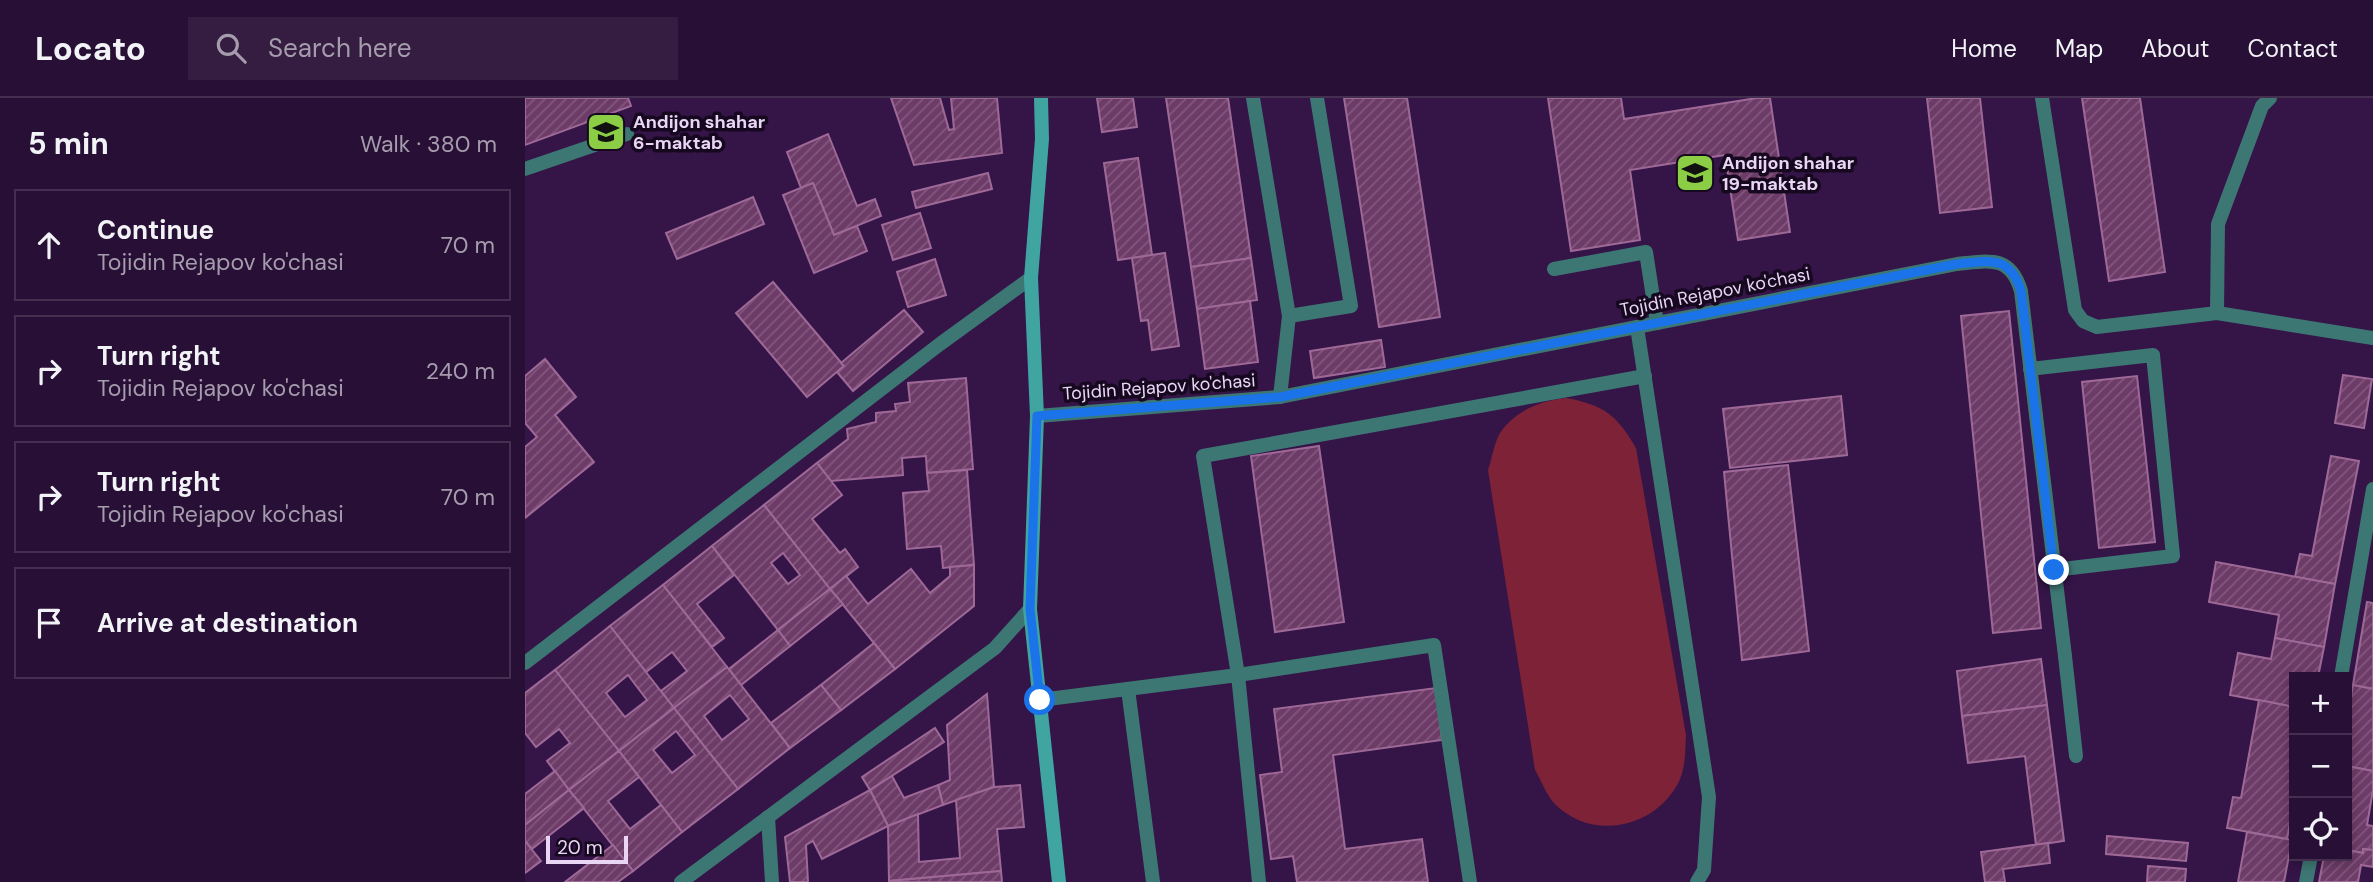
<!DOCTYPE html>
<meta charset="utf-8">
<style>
body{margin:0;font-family:"DM Sans",sans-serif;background:#341d41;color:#f1f3f6}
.controls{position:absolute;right:21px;bottom:21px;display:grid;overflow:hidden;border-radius:0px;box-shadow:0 4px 10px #0003}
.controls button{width:63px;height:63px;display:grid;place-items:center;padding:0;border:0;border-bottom:2px solid #442f50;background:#280f35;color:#f1f3f6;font:35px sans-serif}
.scale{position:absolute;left:21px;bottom:18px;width:82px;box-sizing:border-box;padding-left:7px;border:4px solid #e9d6f5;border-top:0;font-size:19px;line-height:24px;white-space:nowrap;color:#e9d6f5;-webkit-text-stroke:5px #16081e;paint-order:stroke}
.stop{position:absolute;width:21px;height:21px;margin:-16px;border:5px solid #1a73e8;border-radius:50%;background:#fff}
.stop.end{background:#1a73e8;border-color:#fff;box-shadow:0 2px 7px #0008}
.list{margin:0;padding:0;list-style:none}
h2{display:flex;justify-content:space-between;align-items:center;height:91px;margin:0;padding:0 28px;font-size:30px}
h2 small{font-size:23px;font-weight:400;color:#a59cad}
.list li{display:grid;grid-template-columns:46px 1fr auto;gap:21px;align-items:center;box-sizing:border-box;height:112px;margin:0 14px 14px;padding:0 14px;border:2px solid #442f50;border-radius:0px}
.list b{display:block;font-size:26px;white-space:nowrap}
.list p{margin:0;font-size:23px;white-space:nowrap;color:#a59cad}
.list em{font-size:23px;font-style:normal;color:#a59cad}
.icon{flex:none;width:38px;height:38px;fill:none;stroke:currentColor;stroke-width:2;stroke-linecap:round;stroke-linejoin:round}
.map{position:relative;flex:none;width:1848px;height:784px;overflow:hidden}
header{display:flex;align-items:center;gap:42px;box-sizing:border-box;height:98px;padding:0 35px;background:#280f35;border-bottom:2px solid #442f50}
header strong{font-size:33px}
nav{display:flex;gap:38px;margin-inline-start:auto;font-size:24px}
.search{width:490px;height:63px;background:#341d41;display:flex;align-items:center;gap:18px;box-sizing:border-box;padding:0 24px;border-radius:0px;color:#a59cad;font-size:26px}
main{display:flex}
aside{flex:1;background:#280f35}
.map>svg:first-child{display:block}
.grass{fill:#7e2237}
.building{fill:url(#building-hatch);stroke:#9e6997;stroke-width:2;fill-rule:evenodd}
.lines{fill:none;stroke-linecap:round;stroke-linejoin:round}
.lane{stroke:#3d7774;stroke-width:14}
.street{stroke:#3d7774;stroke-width:14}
.secondary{stroke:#40a4a1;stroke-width:14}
.route{stroke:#1a73e8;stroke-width:9}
.labels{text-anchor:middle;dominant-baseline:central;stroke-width:7;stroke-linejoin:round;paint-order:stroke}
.poi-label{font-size:18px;font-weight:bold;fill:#e9d6f5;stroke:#16081e;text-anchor:start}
.street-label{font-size:18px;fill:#e9d6f5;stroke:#16081e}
</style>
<header>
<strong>Locato</strong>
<div class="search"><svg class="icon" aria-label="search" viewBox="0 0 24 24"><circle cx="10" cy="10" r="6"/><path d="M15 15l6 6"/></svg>Search here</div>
<nav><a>Home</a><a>Map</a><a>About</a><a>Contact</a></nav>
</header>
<main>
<aside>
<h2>5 min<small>Walk · 380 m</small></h2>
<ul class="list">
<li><svg class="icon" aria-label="ahead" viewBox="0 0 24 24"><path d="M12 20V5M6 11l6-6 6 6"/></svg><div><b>Continue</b><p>Tojidin Rejapov ko'chasi</p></div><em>70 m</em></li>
<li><svg class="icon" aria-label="right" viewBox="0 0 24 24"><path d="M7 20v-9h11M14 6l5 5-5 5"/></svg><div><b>Turn right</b><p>Tojidin Rejapov ko'chasi</p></div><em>240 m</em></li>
<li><svg class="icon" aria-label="right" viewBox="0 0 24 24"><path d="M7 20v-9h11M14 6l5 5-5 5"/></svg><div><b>Turn right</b><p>Tojidin Rejapov ko'chasi</p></div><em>70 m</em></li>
<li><svg class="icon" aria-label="arrive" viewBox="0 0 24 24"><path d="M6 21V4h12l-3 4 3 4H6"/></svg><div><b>Arrive at destination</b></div></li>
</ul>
</aside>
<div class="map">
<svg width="1848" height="784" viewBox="0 0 1848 784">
<defs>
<pattern id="building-hatch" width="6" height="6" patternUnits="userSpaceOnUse" patternTransform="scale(1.75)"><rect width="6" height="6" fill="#6d3b67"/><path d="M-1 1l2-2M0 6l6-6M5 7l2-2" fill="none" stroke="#82577d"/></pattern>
</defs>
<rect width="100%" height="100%" fill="#351447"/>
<path class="grass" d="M1041 300C1079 307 1092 317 1111 350L1161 637C1160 655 1161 673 1151 689 1125 732 1064 742 1029 705 1021 696 1016 682 1010 672L963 372C967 361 969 345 975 335 991 312 1015 303 1041 300Z"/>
<g class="building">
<path d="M0 0H103L106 8 0 47Z"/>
<path d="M366 0H415L424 32 429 31 426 0H472L477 55 389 67Z"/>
<path d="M572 0H608L612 29 577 34Z"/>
<path d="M641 0H703L726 160 666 169Z"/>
<path d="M819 0H882L915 219 854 229Z"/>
<path d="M1023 0H1096L1099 21 1232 0H1245L1265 134 1213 142 1200 57 1105 72 1115 142 1046 153Z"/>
<path d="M1402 0H1455L1467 109 1415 115Z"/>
<path d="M1557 0H1615L1640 174 1584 183Z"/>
<path d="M303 36 332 108 350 101 356 118 309 137 288 85 276 90 262 54Z"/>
<path d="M613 60 627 157 593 162 579 65Z"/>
<path d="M463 75 467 91 391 110 387 94Z"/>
<path d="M288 85 309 137 332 128 342 153 289 175 258 97Z"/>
<path d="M228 99 239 126 152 161 141 135Z"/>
<path d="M395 115 406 150 368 162 357 127Z"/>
<path d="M640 155 654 248 627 252 623 222 616 223 607 160Z"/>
<path d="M726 160 732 202 672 211 666 169Z"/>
<path d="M410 161 421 197 383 209 372 174Z"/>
<path d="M248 184 319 268 282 299 211 215Z"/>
<path d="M725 203 733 264 680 271 672 211Z"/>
<path d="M379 212 398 234 328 293 312 274 319 268 316 265Z"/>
<path d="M1484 213 1516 530 1468 535 1436 218Z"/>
<path d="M856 242 860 269 789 280 785 253Z"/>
<path d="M20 261 51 299 30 317 69 364 0 420V349L12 339 0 325V278Z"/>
<path d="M1818 277 1847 281 1839 330 1810 325Z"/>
<path d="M1612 278 1630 444 1574 450 1557 284Z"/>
<path d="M441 280 448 371 402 375 401 358 377 360 378 377 306 383 292 365 323 341 322 331 351 324V315L371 313 370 306 385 304 383 285Z"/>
<path d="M1316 298 1322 357 1205 370 1198 311Z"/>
<path d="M794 348 819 524 750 534 726 358Z"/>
<path d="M1806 358 1834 363 1810 486 1770 479 1775 456 1787 458Z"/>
<path d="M292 365 317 397 287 421 315 455 320 451 333 469 305 491 239 407Z"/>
<path d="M1263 367 1284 553 1217 562 1199 374Z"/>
<path d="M442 372 449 467 418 470 416 448 382 451 378 395 404 393 402 375Z"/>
<path d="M239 407 305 491 253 532 187 448ZM258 455 275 477 263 486 246 465Z"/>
<path d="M187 448 209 477 172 506 199 540 187 549 138 487Z"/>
<path d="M1691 464 1810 486 1799 549 1750 540 1754 517 1684 504Z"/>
<path d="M449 467V508L370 571 305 491 321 478 343 506 386 471 405 495 425 478V469Z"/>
<path d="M138 487 202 569 149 610 136 593 162 573 147 554 121 574 85 528Z"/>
<path d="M305 491 318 506 265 548 253 532Z"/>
<path d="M1842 504 1848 505V591L1828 587Z"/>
<path d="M85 528 149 610 94 653 30 572ZM103 577 122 602 100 619 81 595Z"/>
<path d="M253 532 265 548 216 587 204 571Z"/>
<path d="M1750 540 1799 549 1793 579H1769V609L1705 597 1713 555 1746 561Z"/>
<path d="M349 545 370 571 316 612 296 587Z"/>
<path d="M1516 561 1522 607 1437 618 1432 573Z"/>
<path d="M202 569 265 650 213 691 149 610ZM205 597 224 621 197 642 179 618Z"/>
<path d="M30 572 94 653 44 692 22 663 45 645 34 631 11 649 0 635V595Z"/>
<path d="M296 587 316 612 265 650 246 625Z"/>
<path d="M1828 587 1848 591V673L1822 668V624Z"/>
<path d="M911 590 917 642 808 657 820 751 897 741 903 784H772L768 758 746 761 735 677 757 674 749 611Z"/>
<path d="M462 596 469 689 418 707 413 687 425 682 422 627Z"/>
<path d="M1734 602 1769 609V704L1762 741 1702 730 1708 699 1716 700Z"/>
<path d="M1522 607 1539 743 1511 747 1500 658 1443 665 1437 618Z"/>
<path d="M149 610 213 691 157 734 94 653ZM151 633 170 657 147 675 128 652Z"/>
<path d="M410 630 419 644 345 692 337 679Z"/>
<path d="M94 653 114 679 83 703 105 731 136 707 157 734 108 773 44 692Z"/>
<path d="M1822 668 1848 673V692L1842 727 1848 728V752L1838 751V755L1822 752Z"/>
<path d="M30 673 44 692 0 727V696Z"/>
<path d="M367 678 379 700 413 687 418 707 363 728 345 692Z"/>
<path d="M495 687 499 729 472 731 476 773 364 783 363 728 393 716 394 764 435 760 431 702 469 689Z"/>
<path d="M44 692 59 710 7 751 0 743V727Z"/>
<path d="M345 692 363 728 297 761 288 743 281 747 283 784H265L260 739Z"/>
<path d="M1722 734 1767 742 1759 784H1713Z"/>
<path d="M1582 738 1663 745 1661 763 1581 756Z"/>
<path d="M0 743 16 763 0 775Z"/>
<path d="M1523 745 1525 765 1478 771 1480 784H1460L1456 754Z"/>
<path d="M88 747 108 773 93 784H40Z"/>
<path d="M1838 751 1848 752V769L1836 767 1833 784H1794L1799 758H1822V752L1838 755Z"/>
<path d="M1623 768 1661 771 1660 784H1622Z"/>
<path d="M476 773 477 784H364V783Z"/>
</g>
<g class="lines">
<g class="lane">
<path d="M1517 0 1550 212 1558 223 1572 229 1692 215 1848 240"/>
<path d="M0 71 102 36"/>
<path d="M1029 171 1121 154 1132 225"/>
<path d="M1692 215 1693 126 1737 8 1745 0"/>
<path d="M764 218 826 208 792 0"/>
<path d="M1112 229 1184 699 1179 772 1172 784"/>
<path d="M1505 271 1628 257 1648 458 1529 472"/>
<path d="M1540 558 1551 658"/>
<path d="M1816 579 1848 391"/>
<path d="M603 591 628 784"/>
<path d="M515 602 713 577 734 784"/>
<path d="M945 784 909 547 713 577 678 358 1120 278"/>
<path d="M1781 784 1786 758"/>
</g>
<g class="street">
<path d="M728 0 764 218 755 299"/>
<path d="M512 318 755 299 1432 166C1463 163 1485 156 1496 193L1540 558"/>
<path d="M0 565 415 246 506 180"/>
<path d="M243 719 247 784"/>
<path d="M156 784 470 550 505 511"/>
</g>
<path class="secondary" d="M516 0 517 41 506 180 512 318 505 511 534 784"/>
</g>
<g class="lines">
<path class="route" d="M515 602 505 511 512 318 755 299 1432 166C1463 163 1485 156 1496 193L1529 472"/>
</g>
<defs>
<g id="school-square" transform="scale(2.0125)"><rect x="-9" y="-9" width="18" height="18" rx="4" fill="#8bce46" stroke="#16081e"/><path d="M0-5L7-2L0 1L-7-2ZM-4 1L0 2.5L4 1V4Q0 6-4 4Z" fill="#111"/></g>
</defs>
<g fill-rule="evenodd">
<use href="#school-square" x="81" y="34"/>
<use href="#school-square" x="1170" y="75"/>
</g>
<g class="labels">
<g class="poi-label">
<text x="108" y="24">Andijon shahar<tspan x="108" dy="21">6-maktab</tspan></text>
<text x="1197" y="65">Andijon shahar<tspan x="1197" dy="21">19-maktab</tspan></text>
</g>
<g class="street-label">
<text transform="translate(1190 194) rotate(-11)">Tojidin Rejapov ko'chasi</text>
<text transform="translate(634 289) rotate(-4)">Tojidin Rejapov ko'chasi</text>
</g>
</g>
</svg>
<div class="controls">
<button>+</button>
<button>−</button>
<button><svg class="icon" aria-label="locate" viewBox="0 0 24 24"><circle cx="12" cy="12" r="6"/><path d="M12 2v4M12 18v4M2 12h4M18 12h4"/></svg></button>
</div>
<div class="scale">20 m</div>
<div class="stop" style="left:515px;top:602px"></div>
<div class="stop end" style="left:1529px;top:472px"></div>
</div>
</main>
